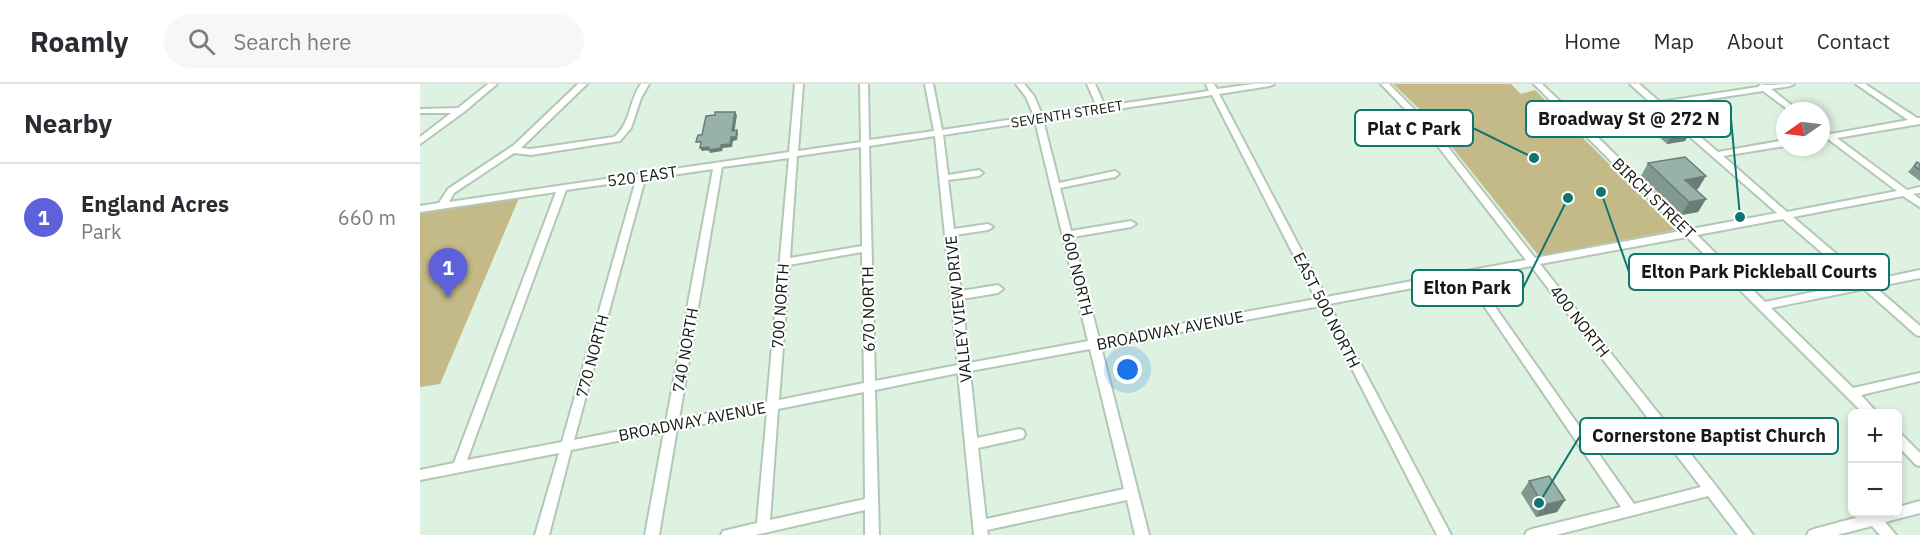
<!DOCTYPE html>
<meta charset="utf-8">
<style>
body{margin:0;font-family:"IBM Plex Sans",sans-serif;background:#f7f7f7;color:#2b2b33}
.controls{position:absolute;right:18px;bottom:18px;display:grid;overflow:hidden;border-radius:9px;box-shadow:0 3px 9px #0003}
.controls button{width:54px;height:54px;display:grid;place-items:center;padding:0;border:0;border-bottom:2px solid #e1e1e2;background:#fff;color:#2b2b33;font:30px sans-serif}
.compass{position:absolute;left:1356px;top:18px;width:54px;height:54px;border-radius:50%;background:#fff;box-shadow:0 3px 9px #0003;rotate:256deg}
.you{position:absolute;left:708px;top:286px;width:21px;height:21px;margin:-15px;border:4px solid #fff;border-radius:50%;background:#1a73e8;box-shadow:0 0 0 9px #1a73e833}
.badge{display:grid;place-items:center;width:39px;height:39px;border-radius:50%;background:#5e62da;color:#fff;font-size:20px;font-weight:700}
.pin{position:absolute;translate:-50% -50px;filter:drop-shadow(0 2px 3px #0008)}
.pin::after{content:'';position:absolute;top:32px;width:21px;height:18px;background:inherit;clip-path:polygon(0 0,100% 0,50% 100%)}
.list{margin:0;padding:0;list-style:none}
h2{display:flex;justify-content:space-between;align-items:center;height:78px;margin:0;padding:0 24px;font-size:26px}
h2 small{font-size:20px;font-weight:400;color:#7c7c81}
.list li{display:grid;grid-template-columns:39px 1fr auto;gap:18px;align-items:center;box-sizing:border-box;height:108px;padding:0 24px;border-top:2px solid #e1e1e2}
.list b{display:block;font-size:22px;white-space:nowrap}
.list p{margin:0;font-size:20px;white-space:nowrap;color:#7c7c81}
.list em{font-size:20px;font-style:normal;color:#7c7c81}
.icon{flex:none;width:33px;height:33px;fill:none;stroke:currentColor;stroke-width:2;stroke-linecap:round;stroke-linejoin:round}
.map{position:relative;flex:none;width:1500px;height:451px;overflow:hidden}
header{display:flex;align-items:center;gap:36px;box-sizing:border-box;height:84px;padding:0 30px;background:#fff;border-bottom:2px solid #e1e1e2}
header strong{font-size:28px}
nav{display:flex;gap:33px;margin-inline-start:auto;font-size:21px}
.search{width:420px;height:54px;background:#f7f7f7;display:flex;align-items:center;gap:15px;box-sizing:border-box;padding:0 21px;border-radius:33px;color:#7c7c81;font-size:22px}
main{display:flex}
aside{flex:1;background:#fff}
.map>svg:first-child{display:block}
.green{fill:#c4ba87}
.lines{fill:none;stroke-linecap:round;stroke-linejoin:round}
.minor-casing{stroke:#b3c7b6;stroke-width:4}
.minor{fill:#fff;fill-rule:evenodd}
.wall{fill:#829992}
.shaded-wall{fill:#6a7d77}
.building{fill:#97b2aa;stroke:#6a7d77;stroke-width:1.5}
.labels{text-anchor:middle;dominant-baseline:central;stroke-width:4.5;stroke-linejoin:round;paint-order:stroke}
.far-street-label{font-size:14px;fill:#131a14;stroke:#fff}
.street-label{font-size:16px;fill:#131a14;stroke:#fff}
.leader{fill:none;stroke:#0f766e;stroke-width:2}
.callout-dot{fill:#0f766e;stroke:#fff;stroke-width:2}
.callout{fill:#fff;stroke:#0f766e;stroke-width:2}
.callout-label{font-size:18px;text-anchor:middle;font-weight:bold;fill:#131a14}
</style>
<header>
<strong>Roamly</strong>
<div class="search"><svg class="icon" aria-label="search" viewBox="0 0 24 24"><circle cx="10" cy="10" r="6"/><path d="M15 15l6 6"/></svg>Search here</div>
<nav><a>Home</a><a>Map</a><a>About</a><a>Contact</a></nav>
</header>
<main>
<aside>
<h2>Nearby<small></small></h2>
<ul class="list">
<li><span class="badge">1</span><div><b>England Acres</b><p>Park</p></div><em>660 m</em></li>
</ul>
</aside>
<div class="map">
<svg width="1500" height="451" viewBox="0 0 1500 451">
<rect width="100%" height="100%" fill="#ddf2e0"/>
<g class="green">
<path d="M973 0H1091L1101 10 1115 6 1255 146 1119 172 1008 33Z"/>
<path d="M99 114 20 300 0 303V129Z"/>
</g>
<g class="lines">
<g class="minor-casing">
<g id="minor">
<path d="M68 0H77L44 28 0 60V53L31 29H0V25L38 24Z"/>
<path d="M158 0H167L101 64 111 65 194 53C211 40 209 16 221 0H229L221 14 211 44 200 57 111 71 94 69 34 109 29 118 369 68 375 0H383L378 67 441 58 440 0H448L449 56 514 47 505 0H513L522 46 614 32 606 13 596 0H604L614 12 622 31 677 23 667 0H675L685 22 789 7 786 0H794L797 5 834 0H854L850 2 799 10 906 213 1106 176 1007 48 961 0H969L1013 44 1115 174 1261 147 1114 0H1122L1154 31 1231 19 1210 0H1219L1240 18 1338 3 1341 0 1346 1 1374 0 1370 2 1351 5 1379 27H1370L1343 7 1244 22 1298 68 1365 56V62L1303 72 1367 128 1477 107 1408 55 1402 53 1401 43 1411 50 1488 36 1436 0H1445L1497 34H1500V40L1417 54 1487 106 1500 103V109L1493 110 1500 115V123L1483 112 1373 133 1448 197 1500 186V194L1455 203 1500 242V252L1496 251 1444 205 1351 224 1433 304 1500 289V297L1441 311 1458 330H1444L1267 153 1120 180 1296 402 1333 451H1318L1288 412 1136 451H1105L1107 447 1112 445 1201 423 1045 194 909 220 1031 451H1017L900 222 681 263 729 451H715L707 416 567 446 568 451H554L538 289 455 306 459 451H445V426L335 451H301L303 447 337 439 347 328 257 345 239 451H225L244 348 151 366 129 451H115L139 369 0 396V386L34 379 136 108 0 128V122L19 119 28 105 94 61ZM792 11 896 215 679 255 653 153 711 143 716 140 711 137 651 147 640 104 695 93 699 90 695 87 639 99 623 36ZM1236 23 1357 129 1271 145 1159 35ZM615 37 668 257 549 279 542 215 578 209 583 205 578 201 541 207 535 151 568 146 573 143 568 140 534 145 528 96 559 92 563 89 559 86 528 91 523 51ZM515 52 538 281 455 297 449 62ZM441 63 442 162 370 174 377 72ZM369 74 347 318 259 335 302 83ZM293 85 246 338 154 356 225 95ZM216 96 142 358 47 376 146 106ZM1363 135 1437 199 1345 218 1277 151ZM442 168 444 299 359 316 369 181ZM1111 182 1281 403 1214 420 1054 193ZM670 265 704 405 566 435 558 364 599 355 603 354 605 350 603 346 599 345 557 354 550 287ZM444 308 445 415 350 436 358 325Z"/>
<path d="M1478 350 1482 351 1500 369V382L1496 381 1478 362Z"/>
<path d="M1500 417V429L1465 438 1476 451H1460L1452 442 1417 451H1387L1389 447 1394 445 1457 428H1478V423Z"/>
</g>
</g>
<use href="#minor" class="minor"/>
</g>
<g class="wall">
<path d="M1365 26V47L1360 43 1362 40 1359 36Z"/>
<path d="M1244 44 1270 48 1265 57 1247 60 1239 53Z"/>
<path d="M1497 78 1500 80V97L1488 88Z"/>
<path d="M1228 79 1278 105 1276 106 1286 115 1278 128 1261 131 1221 92Z"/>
<path d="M1109 397 1145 416 1137 428 1116 433 1101 409Z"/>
</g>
<g class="shaded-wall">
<path d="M315 28 317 31 314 50 312 47Z"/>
<path d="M317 46 318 49 317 56 313 57 312 63 303 64 302 67 290 69 289 66 282 67 280 64 301 61Z"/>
<path d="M1270 48 1265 57 1247 60 1252 51Z"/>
<path d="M1286 92 1278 105 1258 109 1265 96Z"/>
<path d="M1286 115 1278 128 1261 131 1269 118Z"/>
<path d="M1145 416 1137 428 1116 433 1123 421Z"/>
</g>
<g class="building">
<path d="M1376 24 1380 27H1365V26Z"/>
<path d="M295 28H315L312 47 317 46 316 53H311L310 60 301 61V64L288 66 289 63 280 64 281 58H276L278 51H282L286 32 295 31Z"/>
<path d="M1265 73 1286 92 1265 96 1286 115 1269 118 1228 79Z"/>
<path d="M1497 78 1500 80V86L1494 82Z"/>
<path d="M1129 392 1145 416 1123 421 1109 397Z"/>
</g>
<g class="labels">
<g class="far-street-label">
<text transform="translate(647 30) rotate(-9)">SEVENTH STREET</text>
</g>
<g class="street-label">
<text transform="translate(222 92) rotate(-8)">520 EAST</text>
<text transform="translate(1234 114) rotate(44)">BIRCH STREET</text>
<text transform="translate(658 190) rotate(76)">600 NORTH</text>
<text transform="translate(360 222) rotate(-86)">700 NORTH</text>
<text transform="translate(448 225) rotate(-91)">670 NORTH</text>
<text transform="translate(538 225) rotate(-96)">VALLEY VIEW DRIVE</text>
<text transform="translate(907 226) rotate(63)">EAST 500 NORTH</text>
<text transform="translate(1160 237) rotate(52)">400 NORTH</text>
<text transform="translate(750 246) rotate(-11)">BROADWAY AVENUE</text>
<text transform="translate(265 266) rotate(-80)">740 NORTH</text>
<text transform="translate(172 272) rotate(-75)">770 NORTH</text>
<text transform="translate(272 337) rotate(-11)">BROADWAY AVENUE</text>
</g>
</g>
<path class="leader" d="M1320 133L1311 35M1114 74L1053 44M1181 108L1209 188M1148 114L1103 204M1119 419L1160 352"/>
<g class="callout-dot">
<circle cx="1320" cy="133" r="6"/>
<circle cx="1114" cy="74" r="6"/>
<circle cx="1181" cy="108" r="6"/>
<circle cx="1148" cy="114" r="6"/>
<circle cx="1119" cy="419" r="6"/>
</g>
<g class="callout">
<rect x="1106" y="17" width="205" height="36" rx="6"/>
<rect x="935" y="26" width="118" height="36" rx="6"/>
<rect x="1209" y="170" width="260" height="36" rx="6"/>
<rect x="992" y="186" width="111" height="36" rx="6"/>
<rect x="1160" y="334" width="258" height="36" rx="6"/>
</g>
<g class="callout-label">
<text x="1209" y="41">Broadway St @ 272 N</text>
<text x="994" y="51">Plat C Park</text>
<text x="1339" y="194">Elton Park Pickleball Courts</text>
<text x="1047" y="210">Elton Park</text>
<text x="1289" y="358">Cornerstone Baptist Church</text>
</g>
</svg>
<div class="controls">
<button>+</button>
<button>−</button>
</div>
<svg class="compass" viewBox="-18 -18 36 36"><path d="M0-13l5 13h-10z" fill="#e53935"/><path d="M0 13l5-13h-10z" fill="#7c7c81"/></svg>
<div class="you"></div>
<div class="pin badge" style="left:28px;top:214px">1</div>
</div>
</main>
